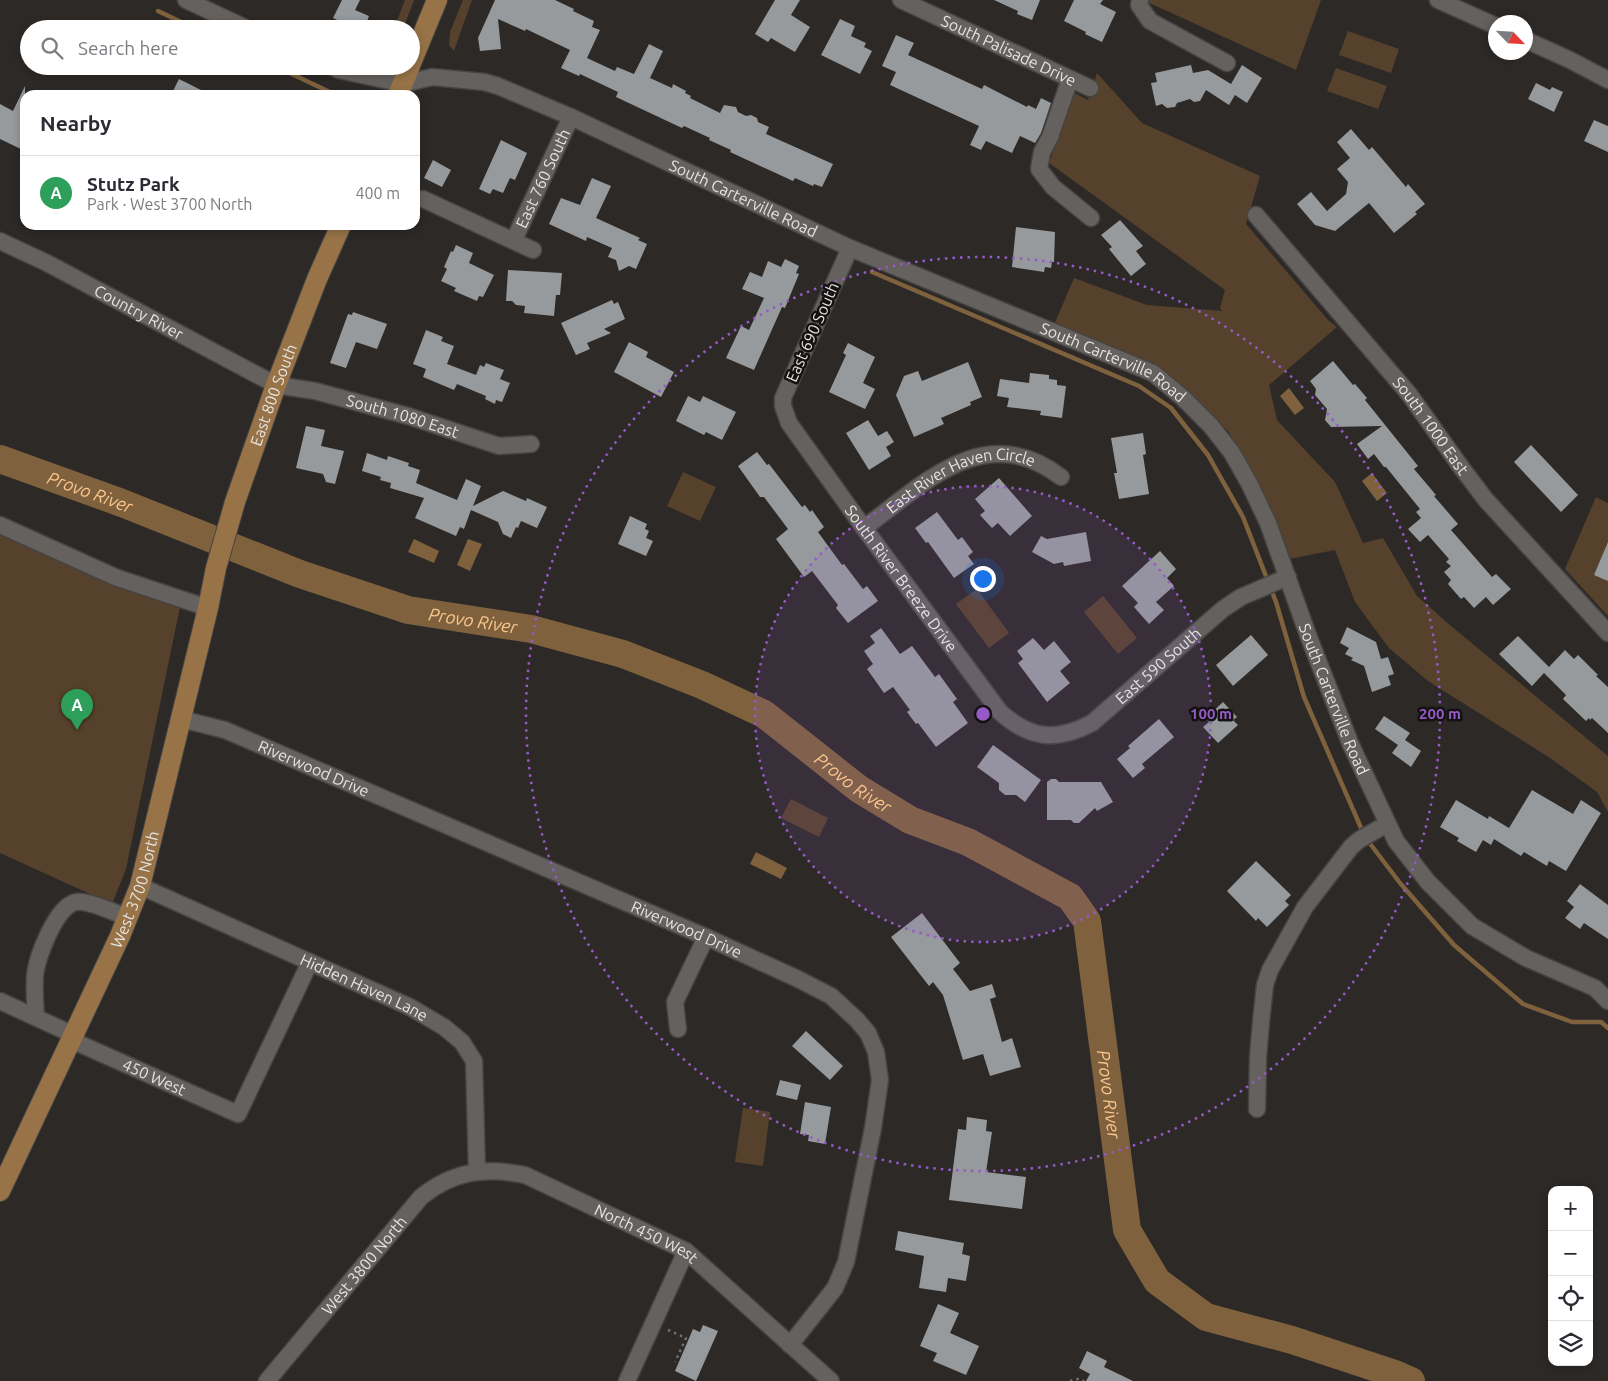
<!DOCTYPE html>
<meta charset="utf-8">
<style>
body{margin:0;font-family:Ubuntu,sans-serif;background:#f2f2f3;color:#2b2b33}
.controls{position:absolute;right:15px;bottom:15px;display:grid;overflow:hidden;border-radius:10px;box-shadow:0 2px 8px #0003}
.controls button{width:45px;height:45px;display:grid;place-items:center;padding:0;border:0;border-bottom:1px solid #e1e1e2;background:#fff;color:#2b2b33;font:25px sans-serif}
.compass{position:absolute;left:1488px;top:15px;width:45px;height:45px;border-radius:50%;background:#fff;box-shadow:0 2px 8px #0003;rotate:115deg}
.you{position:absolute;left:982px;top:578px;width:18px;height:18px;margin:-12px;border:4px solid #fff;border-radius:50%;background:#1a73e8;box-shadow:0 0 0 8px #1a73e833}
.badge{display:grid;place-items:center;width:32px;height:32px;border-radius:50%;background:#29728e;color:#fff;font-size:16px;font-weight:700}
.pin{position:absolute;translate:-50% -41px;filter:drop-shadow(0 1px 2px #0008)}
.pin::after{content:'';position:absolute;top:26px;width:18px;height:15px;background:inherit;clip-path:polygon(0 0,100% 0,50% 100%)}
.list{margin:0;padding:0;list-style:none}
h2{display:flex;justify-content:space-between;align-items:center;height:65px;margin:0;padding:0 20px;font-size:21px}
h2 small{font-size:16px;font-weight:400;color:#7c7c81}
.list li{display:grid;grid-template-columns:32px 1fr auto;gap:15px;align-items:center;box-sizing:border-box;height:75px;padding:0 20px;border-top:1px solid #e1e1e2}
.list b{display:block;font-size:19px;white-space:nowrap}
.list p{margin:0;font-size:16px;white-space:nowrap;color:#7c7c81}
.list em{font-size:16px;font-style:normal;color:#7c7c81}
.icon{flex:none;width:28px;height:28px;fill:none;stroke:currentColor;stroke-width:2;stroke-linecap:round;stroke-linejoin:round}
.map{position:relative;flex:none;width:1608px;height:1381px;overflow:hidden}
.search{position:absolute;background:#fff;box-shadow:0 2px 8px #0003;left:20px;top:20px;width:400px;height:55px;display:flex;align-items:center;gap:12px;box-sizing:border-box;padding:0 18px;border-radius:28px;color:#7c7c81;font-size:19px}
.panel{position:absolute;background:#fff;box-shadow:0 2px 8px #0003;left:20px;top:90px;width:400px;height:140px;border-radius:15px}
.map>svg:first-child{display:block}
.green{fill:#56422c}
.water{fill:#7f613d}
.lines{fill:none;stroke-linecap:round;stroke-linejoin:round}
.stream{stroke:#7f613d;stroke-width:4.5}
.river{stroke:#7f613d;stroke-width:28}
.building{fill:#969a9c}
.minor-casing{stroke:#464442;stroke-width:19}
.major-casing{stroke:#464442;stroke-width:22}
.path{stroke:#73716f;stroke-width:2.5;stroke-dasharray:2.5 4;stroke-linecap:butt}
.minor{stroke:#64615f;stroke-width:16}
.major{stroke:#977347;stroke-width:20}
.ring{fill:none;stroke:#965ac8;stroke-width:2.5;stroke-dasharray:2.5 5}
.labels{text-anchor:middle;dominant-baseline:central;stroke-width:5;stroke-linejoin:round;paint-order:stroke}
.street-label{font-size:16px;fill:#e5e4e2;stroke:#131211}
.water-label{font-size:18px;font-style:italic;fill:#f9c68c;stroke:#131211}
.centre{fill:#965ac8;stroke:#131211;stroke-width:2.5}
.ring-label{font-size:15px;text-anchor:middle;font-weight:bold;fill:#965ac8;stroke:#131211;stroke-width:5;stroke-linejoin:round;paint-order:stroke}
</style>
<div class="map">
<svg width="1608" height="1381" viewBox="0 0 1608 1381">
<rect width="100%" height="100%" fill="#2c2927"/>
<g class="green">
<path d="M405 0H414L403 29H394Z"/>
<path d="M463 0H472L454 51 449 45 450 32Z"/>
<path d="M1143 0H1321L1296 70Z"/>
<path d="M1348 31 1399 49 1391 73 1339 55Z"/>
<path d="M1336 68 1387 86 1378 109 1327 91Z"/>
<path d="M1097 73 1142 123 1260 176 1246 224 1328 320 1337 327 1269 385 1277 420 1335 482 1363 543 1383 538 1417 596 1451 626 1608 756V812L1597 792 1550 758 1428 681 1389 648 1355 602 1335 550 1289 559 1258 481 1228 431 1175 382 1054 325 1074 278 1147 305 1222 311 1220 308 1225 290 1049 163 1074 93 1088 100Z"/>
<path d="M683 472 716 487 700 521 667 506Z"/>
<path d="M1596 497 1608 503V616L1565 569Z"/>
<path d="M0 527 180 607 126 869 112 904 0 853Z"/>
<path d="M977 589 1009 633 989 648 956 604Z"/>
<path d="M1103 596 1137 638 1118 654 1084 612Z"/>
<path d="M791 799 828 818 819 837 781 818Z"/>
<path d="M743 1108 770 1112 763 1166 735 1162Z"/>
</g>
<g class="water">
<path d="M1289 388 1304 408 1295 415 1280 396Z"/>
<path d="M1372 473 1387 493 1377 501 1362 481Z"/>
<path d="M414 539 439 551 434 563 408 552Z"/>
<path d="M468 539 482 544 470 571 457 565Z"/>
<path d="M756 852 787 868 781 879 750 864Z"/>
</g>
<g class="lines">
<g class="stream">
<path d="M158 11 196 29"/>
<path d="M275 66 336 95"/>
<path d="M872 272 1139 386 1171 408 1208 455 1243 517 1276 602 1304 697 1365 837 1400 883 1454 945 1523 1004 1572 1022H1601L1608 1028"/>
</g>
<path class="river" id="s1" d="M0 459 122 503 300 574 408 610 531 629 623 654 702 685 764 714 859 789 910 820 968 842 1070 897 1087 921 1127 1230 1157 1281 1206 1317 1292 1340 1395 1374 1411 1381"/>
</g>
<g class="building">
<path d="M342 0H360L355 10 369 16 364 29H356L333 18Z"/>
<path d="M495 0H555L574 9 573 11 594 21 592 27 600 30 587 58 615 71 617 67 634 74 649 44 663 51 650 78 672 88 673 84 686 91 685 93 691 96 690 98 720 113 724 105 736 107 738 112 746 116 751 115 757 118 758 122 769 127 766 134 833 164 822 187 814 184 813 186 795 178 793 181 730 152 731 150 709 140 710 138 684 126 682 128 616 97 618 92 580 74 579 76 561 68 570 50 526 29 525 31 498 19 501 49 480 51 478 38Z"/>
<path d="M775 0H800L791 15 810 27 795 52 771 38 768 42 755 34Z"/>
<path d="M994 0H1040L1032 20 1017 14 1018 11Z"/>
<path d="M1074 0H1103L1100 4 1116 12 1102 42 1085 34 1086 32 1064 21Z"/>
<path d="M840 19 855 26 851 36 866 43 864 47 872 51 860 74 821 55Z"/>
<path d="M896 35 914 43 908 55 982 89 984 85 1027 107 1028 105 1036 109 1041 98 1051 103 1041 133 1035 143 1020 136 1012 153 986 141 981 150 970 145 979 126 890 85 896 72 882 66Z"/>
<path d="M1191 65 1193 73 1208 70 1231 84 1242 65 1262 78 1247 103 1235 95 1229 105 1206 90 1200 101 1194 102 1190 99 1177 103 1175 107 1167 108 1162 104 1156 106 1151 83 1157 82 1155 73Z"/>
<path d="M179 79 211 95H171Z"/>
<path d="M1536 83 1550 90 1552 87 1563 92 1554 112 1528 99Z"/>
<path d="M25 86V151L0 139V104L13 111Z"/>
<path d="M1594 120 1608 126V152L1584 141Z"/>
<path d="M1351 129 1369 150 1372 147 1406 187 1408 184 1425 204 1415 212 1417 214 1394 233 1369 203 1335 231 1315 225 1297 204 1311 192 1327 211 1346 194 1348 182 1337 169 1350 158 1337 142Z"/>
<path d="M501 140 527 153 515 180 510 178 503 193 493 189 490 194 479 189Z"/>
<path d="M433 160 451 170 442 187 424 178Z"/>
<path d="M592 178 611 186 596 218 640 238 638 240 647 244 636 269 629 266 619 271 616 260 608 257 612 248 587 237 586 241 549 224 561 198 580 205Z"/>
<path d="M1120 220 1143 246 1136 251 1146 264 1131 276 1109 249 1112 247 1101 235Z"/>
<path d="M1016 227 1055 232 1054 262H1052L1051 268 1045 267 1044 272 1012 267Z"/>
<path d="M456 245 473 253 469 263 494 275 483 297 479 296 477 301 454 291 456 288 441 281 447 269 444 267 451 251 453 252Z"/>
<path d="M785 259 799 266 796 273 799 274 785 308 782 307 754 370 726 358 741 326 749 330 764 298 742 289 750 272 762 277 768 261 781 267Z"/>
<path d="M508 270 562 273 560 295H556L554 316 524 313 525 306 516 305 512 301H506Z"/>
<path d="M612 300 614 304 618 302 625 319 604 329 611 333 587 343 590 349 576 355 561 323Z"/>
<path d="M353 312 387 324 377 349 356 342 346 368 330 363 348 314 352 315Z"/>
<path d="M426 330 443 337 441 341 454 346 447 364 476 375 480 365 484 367 486 363 504 370 500 379 510 383 502 402 496 400 495 404 485 399 486 396 457 384 454 390 423 377 426 369 413 364Z"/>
<path d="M629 342 648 352 646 357 674 372 661 397 614 372Z"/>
<path d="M848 343 875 357 863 383 875 389 865 409 829 392 846 355 843 353Z"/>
<path d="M1333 361 1353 385 1355 384 1367 398 1365 400 1418 466 1414 469 1436 495 1434 496 1458 524 1451 530 1492 577 1496 574 1511 589 1493 605 1486 597 1474 608 1464 597 1461 599 1448 584 1451 580 1444 572 1451 566 1446 562 1449 559 1428 535 1420 542 1408 529 1421 518 1416 512 1420 509 1386 467H1384L1374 454 1368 459 1357 444 1382 426 1331 427 1325 420 1327 409 1315 395 1316 389 1310 381Z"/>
<path d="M968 362 982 397 970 402 971 405 941 418 944 424 914 437 896 395 904 376 918 371 922 381Z"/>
<path d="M1030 373 1049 375V379L1057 380V385L1066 386 1062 418 1040 415 1041 411 1007 407 1009 398 997 396 1000 379 1029 383Z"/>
<path d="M688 396 700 402 703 396 736 412 722 440 706 432 704 435 676 421Z"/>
<path d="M868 420 878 436 887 431 894 442 886 447 891 456 869 470 846 433Z"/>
<path d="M306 426 325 430 321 446 344 451 335 484 326 482 323 474 296 468Z"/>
<path d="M1143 433 1146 454 1143 455 1149 494 1119 499 1114 473H1117L1111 438Z"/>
<path d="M1531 445 1578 495 1561 512 1514 462Z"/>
<path d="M757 452 767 465 769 464 802 507 805 505 810 512 812 510 824 527 818 532 842 565 844 564 863 589 867 586 878 601 848 623 836 608 838 605 812 571 804 577 776 539 788 529 764 497H760L738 466Z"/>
<path d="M367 453 387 460 388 456 409 463 408 466 420 470 416 483 457 500 466 479 481 486 473 506 503 491 526 501 527 498 547 507 537 528 521 521 518 528 516 527 511 538 503 534 498 522 471 510 464 529 460 527 456 536 415 518 424 498 390 488 391 483 380 480 381 477 362 471Z"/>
<path d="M999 478 1032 516 1010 536 998 523 992 528 980 515 985 511 975 499Z"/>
<path d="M937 512 958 540 962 537 973 552 968 556 974 564 954 578 928 542 926 543 915 528Z"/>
<path d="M630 516 647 524 645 529 649 531 646 538 653 541 646 556 618 544Z"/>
<path d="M1086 532 1091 561 1064 566 1063 562 1054 564 1032 552 1041 536 1047 539Z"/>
<path d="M1608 542V581L1594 575Z"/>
<path d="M1160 551 1176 569 1167 578 1174 586 1156 602 1164 610 1149 624 1134 607 1138 603 1122 586Z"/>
<path d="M1347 627 1376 642 1381 659 1388 657 1394 674 1388 676 1391 685 1372 692 1364 666 1351 660 1353 658 1345 654 1349 648 1340 643Z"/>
<path d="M881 628 900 654 912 646 935 677 939 674 957 699 953 702 968 723 936 747 918 723 916 724 907 712 910 710 893 687 884 693 867 669 873 664 864 651 875 643 870 636Z"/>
<path d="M1251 635 1268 655 1233 686 1216 665Z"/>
<path d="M1518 636 1549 667 1565 650 1574 659 1578 655 1598 675 1596 676 1608 687V733L1592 718 1590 720 1589 718 1586 721 1563 699 1566 695 1544 673 1532 686 1499 654Z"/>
<path d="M1033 638 1044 650 1054 641 1071 662 1060 671 1070 683 1047 702 1018 663 1023 659 1017 651Z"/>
<path d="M1223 702 1237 717 1233 720 1238 725 1218 743 1203 727 1209 722 1206 718Z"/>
<path d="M1384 716 1410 733 1405 740 1421 751 1411 767 1392 753 1398 745 1375 729Z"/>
<path d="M1159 719 1174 737 1142 764 1145 768 1133 778 1117 759 1130 748 1128 746Z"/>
<path d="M993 745 1041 780 1025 802 1016 795H1005L999 790V783L977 767Z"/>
<path d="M1051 779H1056L1059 782H1101L1113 802 1097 811 1095 808 1079 823H1074L1071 820H1047V782Z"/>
<path d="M1532 790 1573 814 1581 800 1601 813 1566 871 1549 861 1547 866 1524 852 1521 856 1494 839 1491 845 1483 840 1476 852 1457 841 1459 838 1440 827 1456 800 1488 819 1489 816 1509 828Z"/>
<path d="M1256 861 1291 895 1285 901 1289 905 1267 927 1258 918 1256 921 1227 891Z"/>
<path d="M1580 884 1608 905V939L1584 923 1580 929 1565 918 1574 907 1567 901Z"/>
<path d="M922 913 960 963 953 969 970 991 992 984 996 997 990 999 1002 1042 1012 1038 1021 1067 990 1076 983 1054 963 1060 943 995 933 982 929 986 891 937Z"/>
<path d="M806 1031 843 1066 830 1080 792 1046Z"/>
<path d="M780 1080 801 1085 797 1100 776 1095Z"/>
<path d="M805 1102 831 1107 825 1144 808 1141 809 1135 800 1134Z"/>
<path d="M967 1117 987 1120 986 1131 992 1132 986 1172 1026 1177 1022 1209 949 1200 958 1129 966 1130Z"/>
<path d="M898 1231 964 1243 962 1254 970 1256 966 1281 948 1278 946 1292 919 1288 924 1256 895 1250Z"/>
<path d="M938 1304 959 1313 950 1333 979 1346 966 1375 933 1361 937 1353 920 1346Z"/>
<path d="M703 1325 718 1331 696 1381 675 1371 693 1329 700 1332Z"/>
<path d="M1087 1351 1107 1361 1104 1367 1133 1381H1086L1090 1374 1079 1368Z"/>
</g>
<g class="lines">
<g class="minor-casing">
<g id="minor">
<path d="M186 0 248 29"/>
<path id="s2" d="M901 0 1090 88"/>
<path d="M1140 0 1139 5 1150 21 1227 63"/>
<path d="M1438 0 1496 26"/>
<path d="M1526 40 1570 60 1608 80"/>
<path id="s3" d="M331 66 339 70 403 84 432 77 484 82 498 86 571 117 850 248 1153 373 1183 398 1211 426 1232 453 1249 483 1268 523 1308 635 1351 745 1396 841 1428 882 1472 926 1526 958 1595 988 1608 1001"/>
<path d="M1070 79 1050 137 1042 152 1039 169 1053 187 1091 218"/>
<path d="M423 199 533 250"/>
<path id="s4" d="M1256 215 1409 394 1461 467 1486 500 1608 633"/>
<path id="s5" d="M514 240 571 117"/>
<path id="s6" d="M0 241 47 263 276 385 315 391 408 416 499 446 531 444"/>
<path id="s7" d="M850 248 783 398V406L789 423 864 528 1000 712C1030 739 1056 742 1092 723L1223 609 1241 597 1288 577"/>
<path d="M0 525 115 577 208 608"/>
<path id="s8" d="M864 528C925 483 985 419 1061 477"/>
<path id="s9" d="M181 719 225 730 706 937 798 979 831 996 857 1020 868 1033 876 1052 880 1080 873 1128 846 1262 835 1288 790 1345"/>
<path id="s10" d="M140 886 410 1007 444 1027 462 1042 474 1061 477 1171"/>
<path d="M0 1001 74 1035"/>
<path d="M36 1017C35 1003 34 989 35 975 37 957 56 906 76 902 88 900 116 913 128 918"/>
<path d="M678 1029 675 1002 706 937"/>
<path id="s11" d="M71 1040 238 1114 310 962"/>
<path d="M1257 1109 1258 1057 1261 1022 1265 985 1270 970 1305 907 1351 847 1359 840 1387 824"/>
<path id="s12" d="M267 1381 421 1197C453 1171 485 1167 525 1175L686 1251 831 1381"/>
<path d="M627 1381 686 1251"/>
</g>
</g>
<g class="major-casing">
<g id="major">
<path d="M411 63 437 0"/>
<path d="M398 95 410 66"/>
<path id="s13" d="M0 1191 120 936 140 886 208 608 216 568 235 502 276 385 317 279 341 225"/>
</g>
</g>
<g class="path">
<path d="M668 1330 686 1338 675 1362"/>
<path d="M1070 1381 1078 1379 1084 1381"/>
</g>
<use href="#minor" class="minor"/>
<use href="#major" class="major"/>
</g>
<circle cx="983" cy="714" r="228" fill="#965ac8" fill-opacity=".12"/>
<g class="ring">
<circle cx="983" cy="714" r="228"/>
<circle cx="983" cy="714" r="457"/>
</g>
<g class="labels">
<g class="street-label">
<text stroke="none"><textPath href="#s2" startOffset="119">South Palisade Drive</textPath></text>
<text stroke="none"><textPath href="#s5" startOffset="68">East 760 South</textPath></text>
<text stroke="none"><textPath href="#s3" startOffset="441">South Carterville Road</textPath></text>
<text stroke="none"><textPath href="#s6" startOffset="156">Country River</textPath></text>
<text transform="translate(812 332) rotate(-66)">East 690 South</text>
<text stroke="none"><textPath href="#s3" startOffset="846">South Carterville Road</textPath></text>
<text stroke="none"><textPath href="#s13" startOffset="845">East 800 South</textPath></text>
<text stroke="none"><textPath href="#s6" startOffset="442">South 1080 East</textPath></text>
<text stroke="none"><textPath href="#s4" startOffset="274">South 1000 East</textPath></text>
<text stroke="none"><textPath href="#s8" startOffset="112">East River Haven Circle</textPath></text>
<text stroke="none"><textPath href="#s7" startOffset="382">South River Breeze Drive</textPath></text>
<text stroke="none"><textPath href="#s7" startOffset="736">East 590 South</textPath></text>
<text stroke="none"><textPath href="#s3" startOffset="1266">South Carterville Road</textPath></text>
<text stroke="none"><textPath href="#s9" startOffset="142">Riverwood Drive</textPath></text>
<text stroke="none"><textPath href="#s13" startOffset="331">West 3700 North</textPath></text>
<text stroke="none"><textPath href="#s9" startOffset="548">Riverwood Drive</textPath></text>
<text stroke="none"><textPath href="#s10" startOffset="246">Hidden Haven Lane</textPath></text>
<text stroke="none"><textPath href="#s11" startOffset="91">450 West</textPath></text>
<text stroke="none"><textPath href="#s12" startOffset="485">North 450 West</textPath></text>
<text stroke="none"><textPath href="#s12" startOffset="151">West 3800 North</textPath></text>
</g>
<g class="water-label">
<text stroke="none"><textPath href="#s1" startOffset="96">Provo River</textPath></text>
<text stroke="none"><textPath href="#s1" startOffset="501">Provo River</textPath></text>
<text stroke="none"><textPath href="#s1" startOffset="921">Provo River</textPath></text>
<text stroke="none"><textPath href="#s1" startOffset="1371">Provo River</textPath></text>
</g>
</g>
<circle cx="983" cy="714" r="8" class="centre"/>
<g class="ring-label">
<text x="1211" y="719">100 m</text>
<text x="1440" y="719">200 m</text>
</g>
</svg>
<div class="controls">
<button>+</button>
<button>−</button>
<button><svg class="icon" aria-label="locate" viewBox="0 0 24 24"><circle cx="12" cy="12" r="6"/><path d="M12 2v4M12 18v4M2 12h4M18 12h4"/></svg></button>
<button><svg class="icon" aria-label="layers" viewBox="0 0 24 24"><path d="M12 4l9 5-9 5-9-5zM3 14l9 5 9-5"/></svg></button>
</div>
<svg class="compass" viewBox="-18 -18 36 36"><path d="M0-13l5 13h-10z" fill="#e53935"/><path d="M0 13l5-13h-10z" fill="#7c7c81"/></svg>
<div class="you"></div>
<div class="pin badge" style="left:77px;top:730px;background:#2e9e5b">A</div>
<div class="search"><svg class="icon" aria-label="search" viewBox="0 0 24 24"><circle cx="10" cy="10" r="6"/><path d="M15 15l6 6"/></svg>Search here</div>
<section class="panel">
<h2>Nearby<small></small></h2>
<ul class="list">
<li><span class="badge" style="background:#2e9e5b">A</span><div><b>Stutz Park</b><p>Park · West 3700 North</p></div><em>400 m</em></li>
</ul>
</section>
</div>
